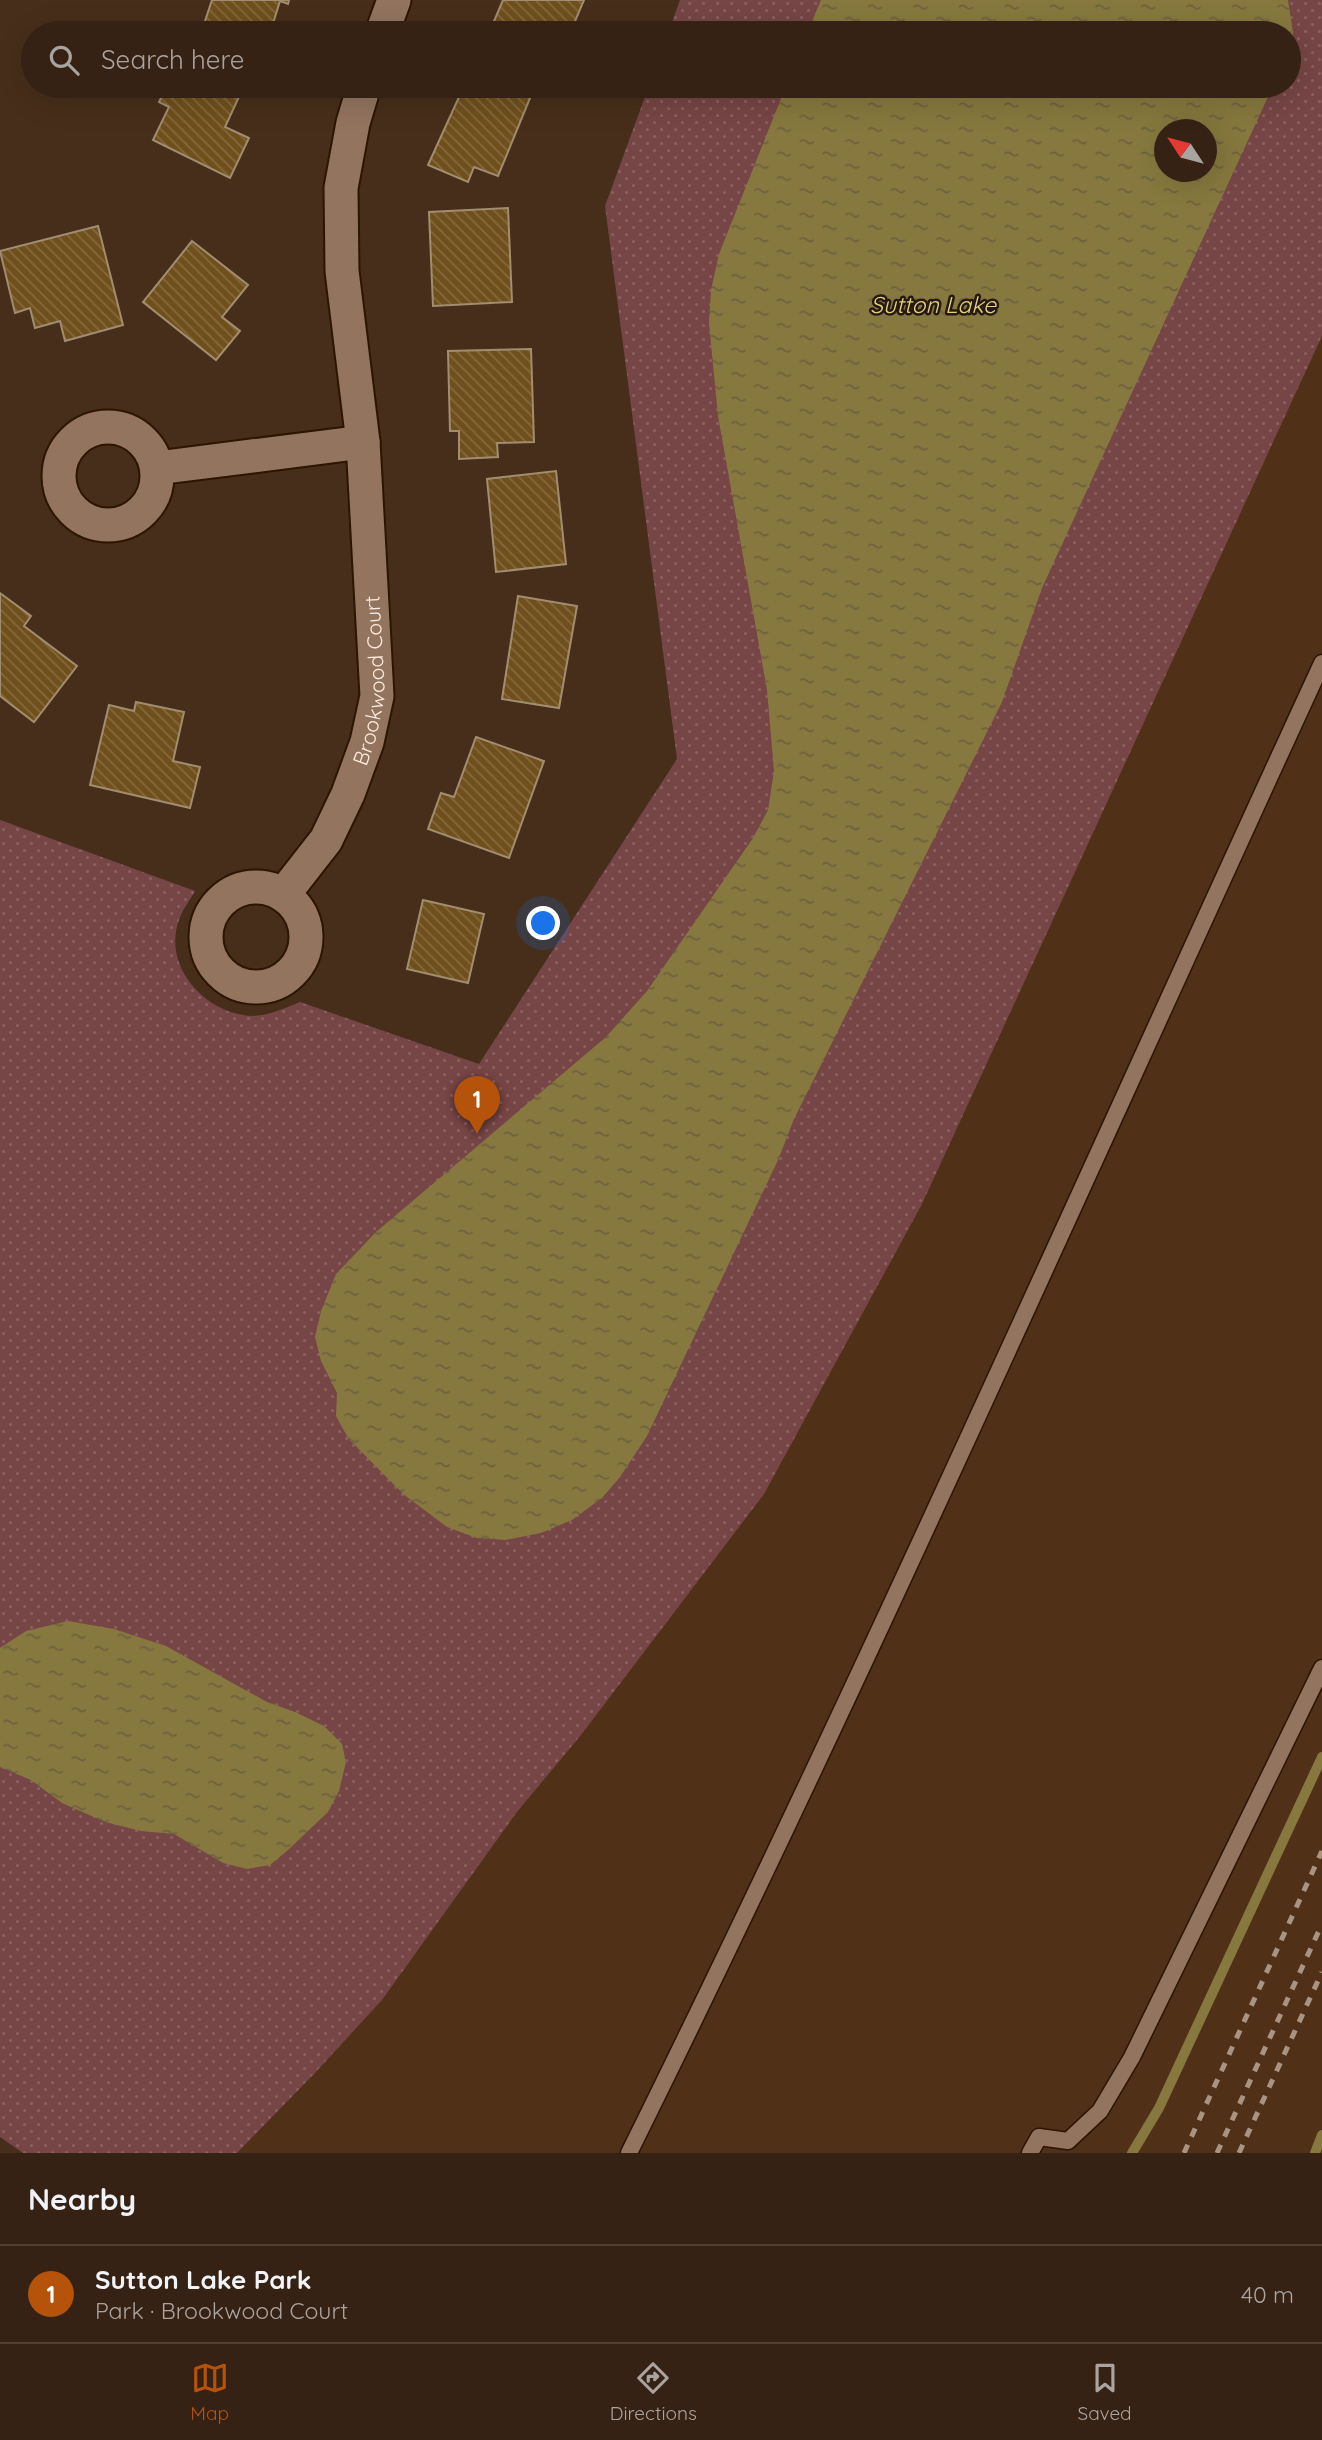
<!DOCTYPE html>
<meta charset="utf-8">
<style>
body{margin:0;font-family:Quicksand,sans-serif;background:#402f22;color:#f1f3f6}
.compass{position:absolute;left:1154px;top:119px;width:63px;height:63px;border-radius:50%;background:#352214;box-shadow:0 7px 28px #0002;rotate:306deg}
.you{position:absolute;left:544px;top:924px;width:24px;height:24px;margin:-18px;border:5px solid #fff;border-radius:50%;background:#1a73e8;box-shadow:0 0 0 10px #1a73e833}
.badge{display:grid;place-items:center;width:46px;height:46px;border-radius:50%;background:#b45309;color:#fff;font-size:23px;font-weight:700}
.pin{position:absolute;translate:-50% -58px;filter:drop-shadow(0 2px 4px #0008)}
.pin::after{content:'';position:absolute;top:37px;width:24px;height:21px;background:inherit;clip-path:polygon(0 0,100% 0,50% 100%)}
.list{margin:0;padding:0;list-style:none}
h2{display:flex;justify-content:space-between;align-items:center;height:91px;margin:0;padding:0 28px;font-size:30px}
h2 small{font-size:23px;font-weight:400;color:#aaa4a0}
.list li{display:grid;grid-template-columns:46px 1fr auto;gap:21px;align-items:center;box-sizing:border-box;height:98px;padding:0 28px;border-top:2px solid #4f3f34}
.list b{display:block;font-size:26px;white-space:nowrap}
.list p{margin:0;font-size:23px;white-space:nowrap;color:#aaa4a0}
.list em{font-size:23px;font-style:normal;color:#aaa4a0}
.icon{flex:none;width:38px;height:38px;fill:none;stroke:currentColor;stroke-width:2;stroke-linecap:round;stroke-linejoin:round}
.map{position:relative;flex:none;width:1322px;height:2153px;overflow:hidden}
.search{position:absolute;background:#352214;box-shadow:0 7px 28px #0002;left:21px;right:21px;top:21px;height:77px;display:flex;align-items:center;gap:18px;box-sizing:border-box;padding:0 24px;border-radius:38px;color:#aaa4a0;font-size:26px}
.sheet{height:189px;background:#352214}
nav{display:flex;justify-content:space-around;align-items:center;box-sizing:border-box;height:98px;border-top:2px solid #4f3f34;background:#352214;font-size:19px;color:#aaa4a0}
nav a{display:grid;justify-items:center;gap:4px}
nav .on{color:#b45309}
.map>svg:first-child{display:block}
.built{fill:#503118}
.park{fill:url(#park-dots);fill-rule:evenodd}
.water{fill:url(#water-ripples);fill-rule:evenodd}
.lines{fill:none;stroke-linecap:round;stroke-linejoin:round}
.stream{stroke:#86783e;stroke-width:10}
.building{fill:url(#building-back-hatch);stroke:#a18d6f;stroke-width:2}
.service-casing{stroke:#2c1503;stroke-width:19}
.minor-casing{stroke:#2c1503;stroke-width:37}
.service{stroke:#92745f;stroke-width:16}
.minor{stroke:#92745f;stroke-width:33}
.rail{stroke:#a99484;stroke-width:5;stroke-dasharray:9 9;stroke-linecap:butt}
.labels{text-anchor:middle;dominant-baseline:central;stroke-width:5;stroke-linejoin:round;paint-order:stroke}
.street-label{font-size:21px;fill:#fdece0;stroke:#251911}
.water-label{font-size:23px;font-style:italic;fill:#e7d27b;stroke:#251911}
</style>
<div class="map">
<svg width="1322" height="2153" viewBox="0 0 1322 2153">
<defs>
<pattern id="park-dots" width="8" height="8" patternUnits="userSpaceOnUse" patternTransform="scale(1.75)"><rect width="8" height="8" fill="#764545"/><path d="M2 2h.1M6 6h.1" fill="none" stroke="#8a6060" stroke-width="1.8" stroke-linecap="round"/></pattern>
<pattern id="water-ripples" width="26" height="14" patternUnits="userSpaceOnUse" patternTransform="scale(1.75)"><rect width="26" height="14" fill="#86783e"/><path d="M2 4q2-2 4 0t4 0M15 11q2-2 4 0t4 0" fill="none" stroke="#6c6240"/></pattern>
<pattern id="building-back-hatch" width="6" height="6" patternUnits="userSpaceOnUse" patternTransform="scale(1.75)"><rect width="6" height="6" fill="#6f501c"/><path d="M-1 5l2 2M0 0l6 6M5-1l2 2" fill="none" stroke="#84693d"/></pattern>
</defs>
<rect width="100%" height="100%" fill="#472e1a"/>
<path class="built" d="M1322 336V2153H237L315 2073 382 2000 517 1812 581 1735 922 1204Z"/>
<path class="park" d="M680 0H1322V336L922 1204 764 1494 581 1735 517 1812 382 2000 315 2073 237 2153H23L0 2137V820L195 891C190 900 182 910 179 920 163 963 200 1008 243 1015 262 1019 283 1009 300 1002L479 1064 677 759 605 206 649 86H1289V33H668ZM1164 130H1206V172H1164Z"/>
<g class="water">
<path d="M821 0H1288L1293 33 1289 44V33H807Z"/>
<path d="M786 86H1273L1042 588 1002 702 794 1119 778 1160 647 1436 620 1477 602 1498 572 1520 541 1533 505 1540 477 1538 447 1527 403 1494 348 1438 336 1416 337 1393 321 1361 315 1337 321 1311 336 1274 376 1232 606 1037 647 991 753 838 768 810 774 771 767 690 718 416 709 323 711 290 719 254ZM1164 130H1206V172H1164Z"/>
<path d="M68 1621 114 1629 166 1646 267 1702 295 1712 324 1726 342 1744 346 1762 339 1791 328 1812 288 1850 270 1865 247 1869 223 1863 174 1834 141 1831 105 1822 62 1803 31 1780 0 1767V1648L26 1631Z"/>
</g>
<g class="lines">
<g class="stream">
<path d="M1132 2153 1159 2108 1322 1757"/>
<path d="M1315 2153 1322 2135"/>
</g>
</g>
<g class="building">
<path d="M212 0H289L288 4 280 1 270 33H201Z"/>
<path d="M503 0H584L570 33H489Z"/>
<path d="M167 86H244L225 127 249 138 230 178 153 140 169 107 159 102Z"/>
<path d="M464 86H535L498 176 474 167 468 182 428 165Z"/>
<path d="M508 208 512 302 433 306 429 212Z"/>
<path d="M98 226 123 325 65 341 60 321 35 328 30 308 15 313 0 251Z"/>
<path d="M192 241 248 285 222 317 240 331 216 360 143 302Z"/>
<path d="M531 349 534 442 497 443 498 457 459 459V431H450L448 351Z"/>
<path d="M556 471 566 564 496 572 487 479Z"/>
<path d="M0 593 31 616 24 626 77 666 34 722 0 696Z"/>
<path d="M518 596 577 606 559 708 502 699Z"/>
<path d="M136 702 184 712 173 761 200 767 190 808 90 785 109 705 134 711Z"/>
<path d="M476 737 544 761 509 858 428 829 441 793 454 797Z"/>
<path d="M423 900 484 914 468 983 407 969Z"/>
</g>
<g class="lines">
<g class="service-casing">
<g id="service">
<path d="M629 2153C872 1662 1093 1160 1322 663"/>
<path d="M1030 2153 1039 2137 1068 2141 1100 2111 1132 2057 1322 1668"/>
</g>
</g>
<g class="minor-casing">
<g id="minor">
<path d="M382 33 394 0"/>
<circle cx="108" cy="476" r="49"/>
<path d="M157 468 363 442"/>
<circle cx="256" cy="937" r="50"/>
<path id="s1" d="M283 895 326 840 348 794 367 742 377 696 363 442 342 271 341 188 353 123 364 86"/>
</g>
</g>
<use href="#service" class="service"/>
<use href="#minor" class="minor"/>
<g class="rail">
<path d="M1184 2153 1322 1851"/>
<path d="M1217 2153 1322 1924"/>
<path d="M1239 2153 1322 1972"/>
</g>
</g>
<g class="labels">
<g class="street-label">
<text stroke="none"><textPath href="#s1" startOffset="238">Brookwood Court</textPath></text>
</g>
<g class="water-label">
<text x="933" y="304">Sutton Lake</text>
</g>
</g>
</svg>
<svg class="compass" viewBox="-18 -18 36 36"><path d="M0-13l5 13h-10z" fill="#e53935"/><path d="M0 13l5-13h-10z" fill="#aaa4a0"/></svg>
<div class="you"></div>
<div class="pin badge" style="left:477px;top:1134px">1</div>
<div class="search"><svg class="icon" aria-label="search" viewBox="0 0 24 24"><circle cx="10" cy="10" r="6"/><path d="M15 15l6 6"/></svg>Search here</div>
</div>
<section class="sheet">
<h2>Nearby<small></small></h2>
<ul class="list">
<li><span class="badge">1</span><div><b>Sutton Lake Park</b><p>Park · Brookwood Court</p></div><em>40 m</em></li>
</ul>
</section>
<nav>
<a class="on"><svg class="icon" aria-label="map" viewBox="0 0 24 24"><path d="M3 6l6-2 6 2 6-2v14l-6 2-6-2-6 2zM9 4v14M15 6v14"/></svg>Map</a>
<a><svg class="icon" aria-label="directions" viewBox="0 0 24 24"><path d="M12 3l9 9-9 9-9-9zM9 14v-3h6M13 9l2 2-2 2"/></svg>Directions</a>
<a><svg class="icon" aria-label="saved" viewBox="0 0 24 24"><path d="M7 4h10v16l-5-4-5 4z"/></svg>Saved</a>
</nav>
